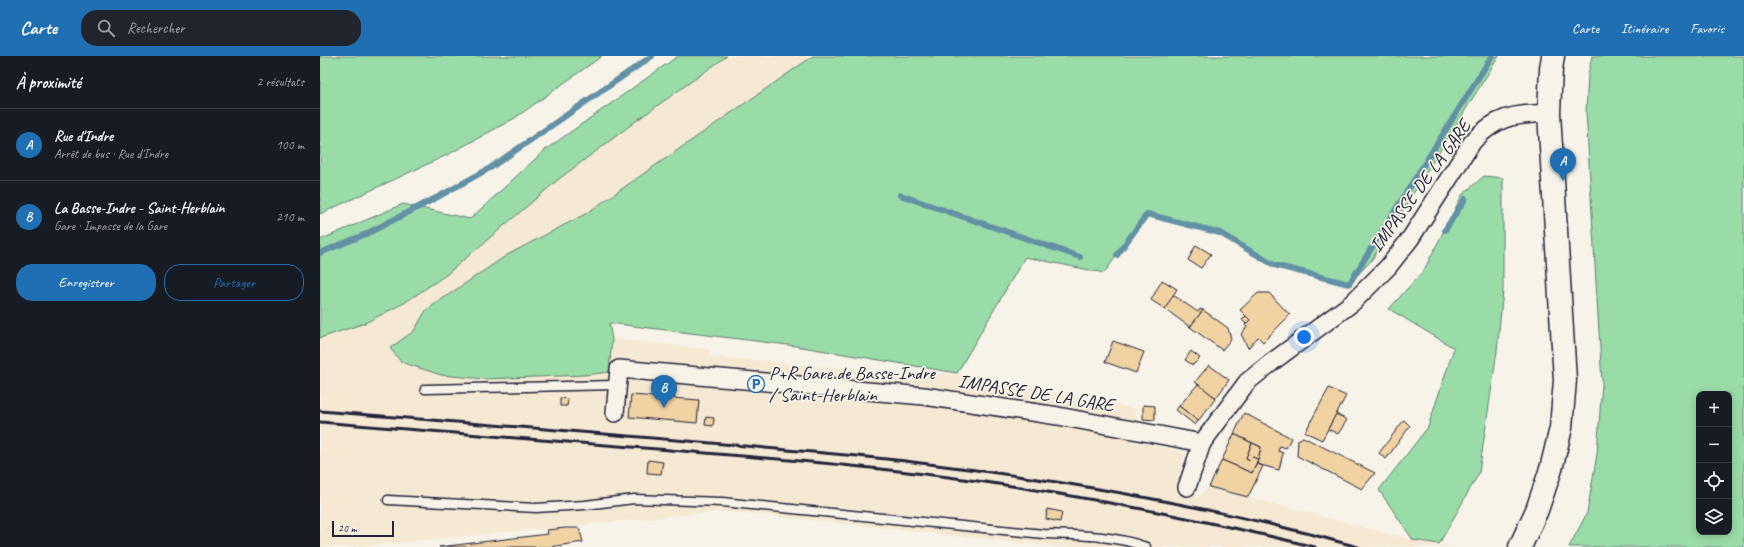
<!DOCTYPE html>
<html lang="fr">
<meta charset="utf-8">
<style>
body{margin:0;font-family:Caveat,sans-serif;background:#20242c;color:#f1f3f6}
.controls{position:absolute;right:12px;bottom:12px;display:grid;overflow:hidden;border-radius:8px;box-shadow:0 2px 10px #0003}
.controls button{width:36px;height:36px;display:grid;place-items:center;padding:0;border:0;border-bottom:1px solid #363941;background:#171b24;color:#f1f3f6;font:20px sans-serif}
.scale{position:absolute;left:12px;bottom:10px;width:62px;box-sizing:border-box;padding-left:4px;border:2px solid #22223b;border-top:0;font-size:11px;line-height:14px;white-space:nowrap;color:#22223b;-webkit-text-stroke:3px #f7f3e8;paint-order:stroke}
.you{position:absolute;left:984px;top:281px;width:14px;height:14px;margin:-10px;border:3px solid #fff;border-radius:50%;background:#1a73e8;box-shadow:0 0 0 6px #1a73e833}
.badge{display:grid;place-items:center;width:26px;height:26px;border-radius:50%;background:#1f6fb2;color:#fff;font-size:13px;font-weight:700}
.pin{position:absolute;translate:-50% -33px;filter:drop-shadow(0 1px 2px #0008)}
.pin::after{content:'';position:absolute;top:21px;width:14px;height:12px;background:inherit;clip-path:polygon(0 0,100% 0,50% 100%)}
.list{margin:0;padding:0;list-style:none}
h2{display:flex;justify-content:space-between;align-items:center;height:52px;margin:0;padding:0 16px;font-size:17px}
h2 small{font-size:13px;font-weight:400;color:#9ea1a6}
.list li{display:grid;grid-template-columns:26px 1fr auto;gap:12px;align-items:center;box-sizing:border-box;height:72px;padding:0 16px;border-top:1px solid #363941}
.list b{display:block;font-size:15px;white-space:nowrap}
.list p{margin:0;font-size:13px;white-space:nowrap;color:#9ea1a6}
.list em{font-size:13px;font-style:normal;color:#9ea1a6}
.actions{display:flex;gap:8px;padding:12px 16px}
.actions a{flex:1;padding:9px 0;border:1px solid #1f6fb2;border-radius:16px;text-align:center;font-size:14px;color:#1f6fb2}
.actions .main{background:#1f6fb2;color:#fff}
.icon{flex:none;width:22px;height:22px;fill:none;stroke:currentColor;stroke-width:2;stroke-linecap:round;stroke-linejoin:round}
.map{position:relative;flex:none;width:1424px;height:491px;overflow:hidden}
header{display:flex;align-items:center;gap:24px;box-sizing:border-box;height:56px;padding:0 20px;background:#1f6fb2;color:#fff}
header strong{font-size:19px}
nav{display:flex;gap:22px;margin-inline-start:auto;font-size:14px}
.search{width:280px;height:36px;background:#20242c;display:flex;align-items:center;gap:10px;box-sizing:border-box;padding:0 14px;border-radius:16px;color:#9ea1a6;font-size:15px}
main{display:flex}
aside{flex:1;background:#171b24}
.map>svg:first-child{display:block}
.built{fill:#f5e9d3}
.green{fill:#9adca7;stroke:#5e7f71;fill-rule:evenodd}
.lines{fill:none;stroke-linecap:round;stroke-linejoin:round}
.stream{stroke:#6290a5;stroke-width:6}
.building{fill:#f0d2a3;stroke:#22223b}
.lane-casing{stroke:#22223b;stroke-width:11}
.street-casing{stroke:#22223b;stroke-width:20}
.secondary-casing{stroke:#22223b;stroke-width:25}
.lane{stroke:#f7f3e8;stroke-width:8}
.street{stroke:#f7f3e8;stroke-width:17}
.secondary{stroke:#f7f3e8;stroke-width:22}
.rail{stroke:#22223b;stroke-width:3}
.labels{text-anchor:middle;dominant-baseline:central;stroke-width:3.5;stroke-linejoin:round;paint-order:stroke}
.street-label{font-size:19px;fill:#22223b;stroke:#f7f3e8}
.poi-label{font-size:19px;fill:#22223b;stroke:#f7f3e8;text-anchor:start}
</style>
<header>
<strong>Carte</strong>
<div class="search"><svg class="icon" aria-label="search" viewBox="0 0 24 24"><circle cx="10" cy="10" r="6"/><path d="M15 15l6 6"/></svg>Rechercher</div>
<nav><a>Carte</a><a>Itinéraire</a><a>Favoris</a></nav>
</header>
<main>
<aside>
<h2>À proximité<small>2 résultats</small></h2>
<ul class="list">
<li><span class="badge">A</span><div><b>Rue d'Indre</b><p>Arrêt de bus · Rue d'Indre</p></div><em>100 m</em></li>
<li><span class="badge">B</span><div><b>La Basse-Indre - Saint-Herblain</b><p>Gare · Impasse de la Gare</p></div><em>210 m</em></li>
</ul>
<div class="actions"><a class="main">Enregistrer</a><a>Partager</a></div>
</aside>
<div class="map">
<svg width="1424" height="491" viewBox="0 0 1424 491">
<rect width="100%" height="100%" fill="#f7f3e8"/>
<filter id="ink" filterUnits="userSpaceOnUse"><feTurbulence type="fractalNoise" baseFrequency=".025" numOctaves="2"/><feDisplacementMap in="SourceGraphic" scale="8" xChannelSelector="R" yChannelSelector="G"/><feConvolveMatrix kernelMatrix="1 2 1 2 8 2 1 2 1" color-interpolation-filters="sRGB"/></filter>
<g filter="url(#ink)">
<path class="built" d="M358 0H549L106 254 94 275 225 299 292 283 390 293 389 300 587 319 637 317 817 353 812 385 865 396 856 434 878 440 889 431 1093 484 1135 491H738L426 457 395 456 33 491H0V260L84 247 225 94Z"/>
<g class="green">
<path d="M0 0H282L195 62 129 98 0 158Z"/>
<path d="M358 0H407L316 65 239 123 126 219 84 247 45 267 0 282V184L83 148 150 163 225 94Z"/>
<path d="M493 0H1179L1051 205 1029 228 954 209 900 177 827 158 784 217 705 201 637 317 476 290 289 267 292 283 289 316 265 319 165 323 121 319 81 306 70 292 94 275 106 254 187 199 267 157Z"/>
<path d="M1272 0H1424V491H1249L1267 457 1277 398 1282 327 1266 56 1268 19ZM1379 338H1409V476H1379Z"/>
<path d="M1164 120 1183 122V234L1177 295 1159 417 1119 488 1093 484 1059 434 1108 371 1134 292 1069 253 1104 214 1142 139Z"/>
</g>
<g class="lines">
<g class="stream">
<path d="M580 139 760 201"/>
<path d="M1125 174 1145 143"/>
<path d="M0 197 46 178 116 142 170 112 332 0"/>
<path d="M797 199 827 158 900 177 954 209 1029 228 1172 0"/>
</g>
</g>
<g class="building">
<path d="M876 189 891 198 881 212 868 204Z"/>
<path d="M842 224 857 233 845 253 831 244Z"/>
<path d="M938 237H949L970 259 943 286 938 281 928 292 921 278 927 271 925 269 930 264 920 254Z"/>
<path d="M853 239 878 256 880 253 883 254 870 271 845 253Z"/>
<path d="M883 254 908 272 911 283 902 294 870 271Z"/>
<path d="M926 260 930 264 926 268 922 264Z"/>
<path d="M793 285 824 296 816 317 785 306Z"/>
<path d="M871 295 880 302 873 309 865 304Z"/>
<path d="M889 309 909 324 896 342 875 326Z"/>
<path d="M878 328 896 342 878 365 859 350Z"/>
<path d="M1009 332 1026 340 1002 384 985 376Z"/>
<path d="M311 339 379 344 377 367 309 361Z"/>
<path d="M240 342 248 343 247 350H240Z"/>
<path d="M823 349 835 350V364L823 363Z"/>
<path d="M859 350 878 365 875 369 856 354Z"/>
<path d="M924 357 971 382 966 392 960 390 958 395 963 397 959 414 937 408 941 391 914 378Z"/>
<path d="M1016 358 1027 364 1018 378 1008 373Z"/>
<path d="M386 361 394 362 393 370 385 369Z"/>
<path d="M1084 364 1090 370 1066 403 1059 397Z"/>
<path d="M914 378 932 387 926 402 930 404 933 401 938 403 932 417 902 404Z"/>
<path d="M983 381 1055 417 1042 433 977 400 978 384Z"/>
<path d="M932 387 941 391 938 403 933 401 930 404 926 402Z"/>
<path d="M328 404 343 406 341 418 327 417Z"/>
<path d="M902 404 932 417 937 408 943 410 928 441 889 431Z"/>
<path d="M727 453 742 456 740 466 726 463Z"/>
<path d="M245 472H259L263 486 229 491H119L228 478 227 474Z"/>
</g>
<g class="lines">
<g class="lane-casing">
<g id="lane">
<path d="M105 333 297 329"/>
<path d="M68 444 216 452 265 449 314 443 402 446 724 478C759 479 793 479 826 491"/>
</g>
</g>
<g class="street-casing">
<g id="street">
<path d="M295 357 299 313 604 340 738 360 882 387"/>
<path d="M867 431 882 387 927 326 952 306 1032 247 1068 211 1090 183 1153 85C1178 59 1194 59 1229 57"/>
</g>
</g>
<g class="secondary-casing">
<path id="secondary" d="M1200 491 1217 454 1231 413 1241 372 1245 324 1229 57 1231 13 1233 0"/>
</g>
<use href="#lane" class="lane"/>
<use href="#street" class="street"/>
<use href="#secondary" class="secondary"/>
<g class="rail">
<path d="M0 355C138 366 277 377 415 389 474 395 534 399 593 406 743 424 893 450 1038 491"/>
<path d="M0 366C112 375 225 385 337 393 457 403 579 412 698 431 798 447 897 467 995 491"/>
</g>
</g>
</g>
<defs>
<g id="parking-ring" transform="scale(0.9)"><circle r="9.5" fill="#f7f3e8" stroke="#1f6fb2" stroke-width="1.5"/><path d="M-3.5-5.5H1a3.5 3.5 0 0 1 0 7H-1V5.5H-3.5ZM-1-3.4V-.6H.8a1.4 1.4 0 0 0 0-2.8Z" fill="#1f6fb2"/></g>
</defs>
<g fill-rule="evenodd">
<use href="#parking-ring" x="436" y="328"/>
</g>
<g class="labels">
<g class="street-label">
<text transform="translate(1100 130) rotate(-54)">IMPASSE DE LA GARE</text>
<text transform="translate(716 337) rotate(9)">IMPASSE DE LA GARE</text>
</g>
<g class="poi-label">
<text x="449" y="317">P+R Gare de Basse-Indre<tspan x="449" dy="22">/ Saint-Herblain</tspan></text>
</g>
</g>
</svg>
<div class="controls">
<button>+</button>
<button>−</button>
<button><svg class="icon" aria-label="locate" viewBox="0 0 24 24"><circle cx="12" cy="12" r="6"/><path d="M12 2v4M12 18v4M2 12h4M18 12h4"/></svg></button>
<button><svg class="icon" aria-label="layers" viewBox="0 0 24 24"><path d="M12 4l9 5-9 5-9-5zM3 14l9 5 9-5"/></svg></button>
</div>
<div class="scale">20 m</div>
<div class="you"></div>
<div class="pin badge" style="left:1243px;top:125px">A</div>
<div class="pin badge" style="left:344px;top:352px">B</div>
</div>
</main>
